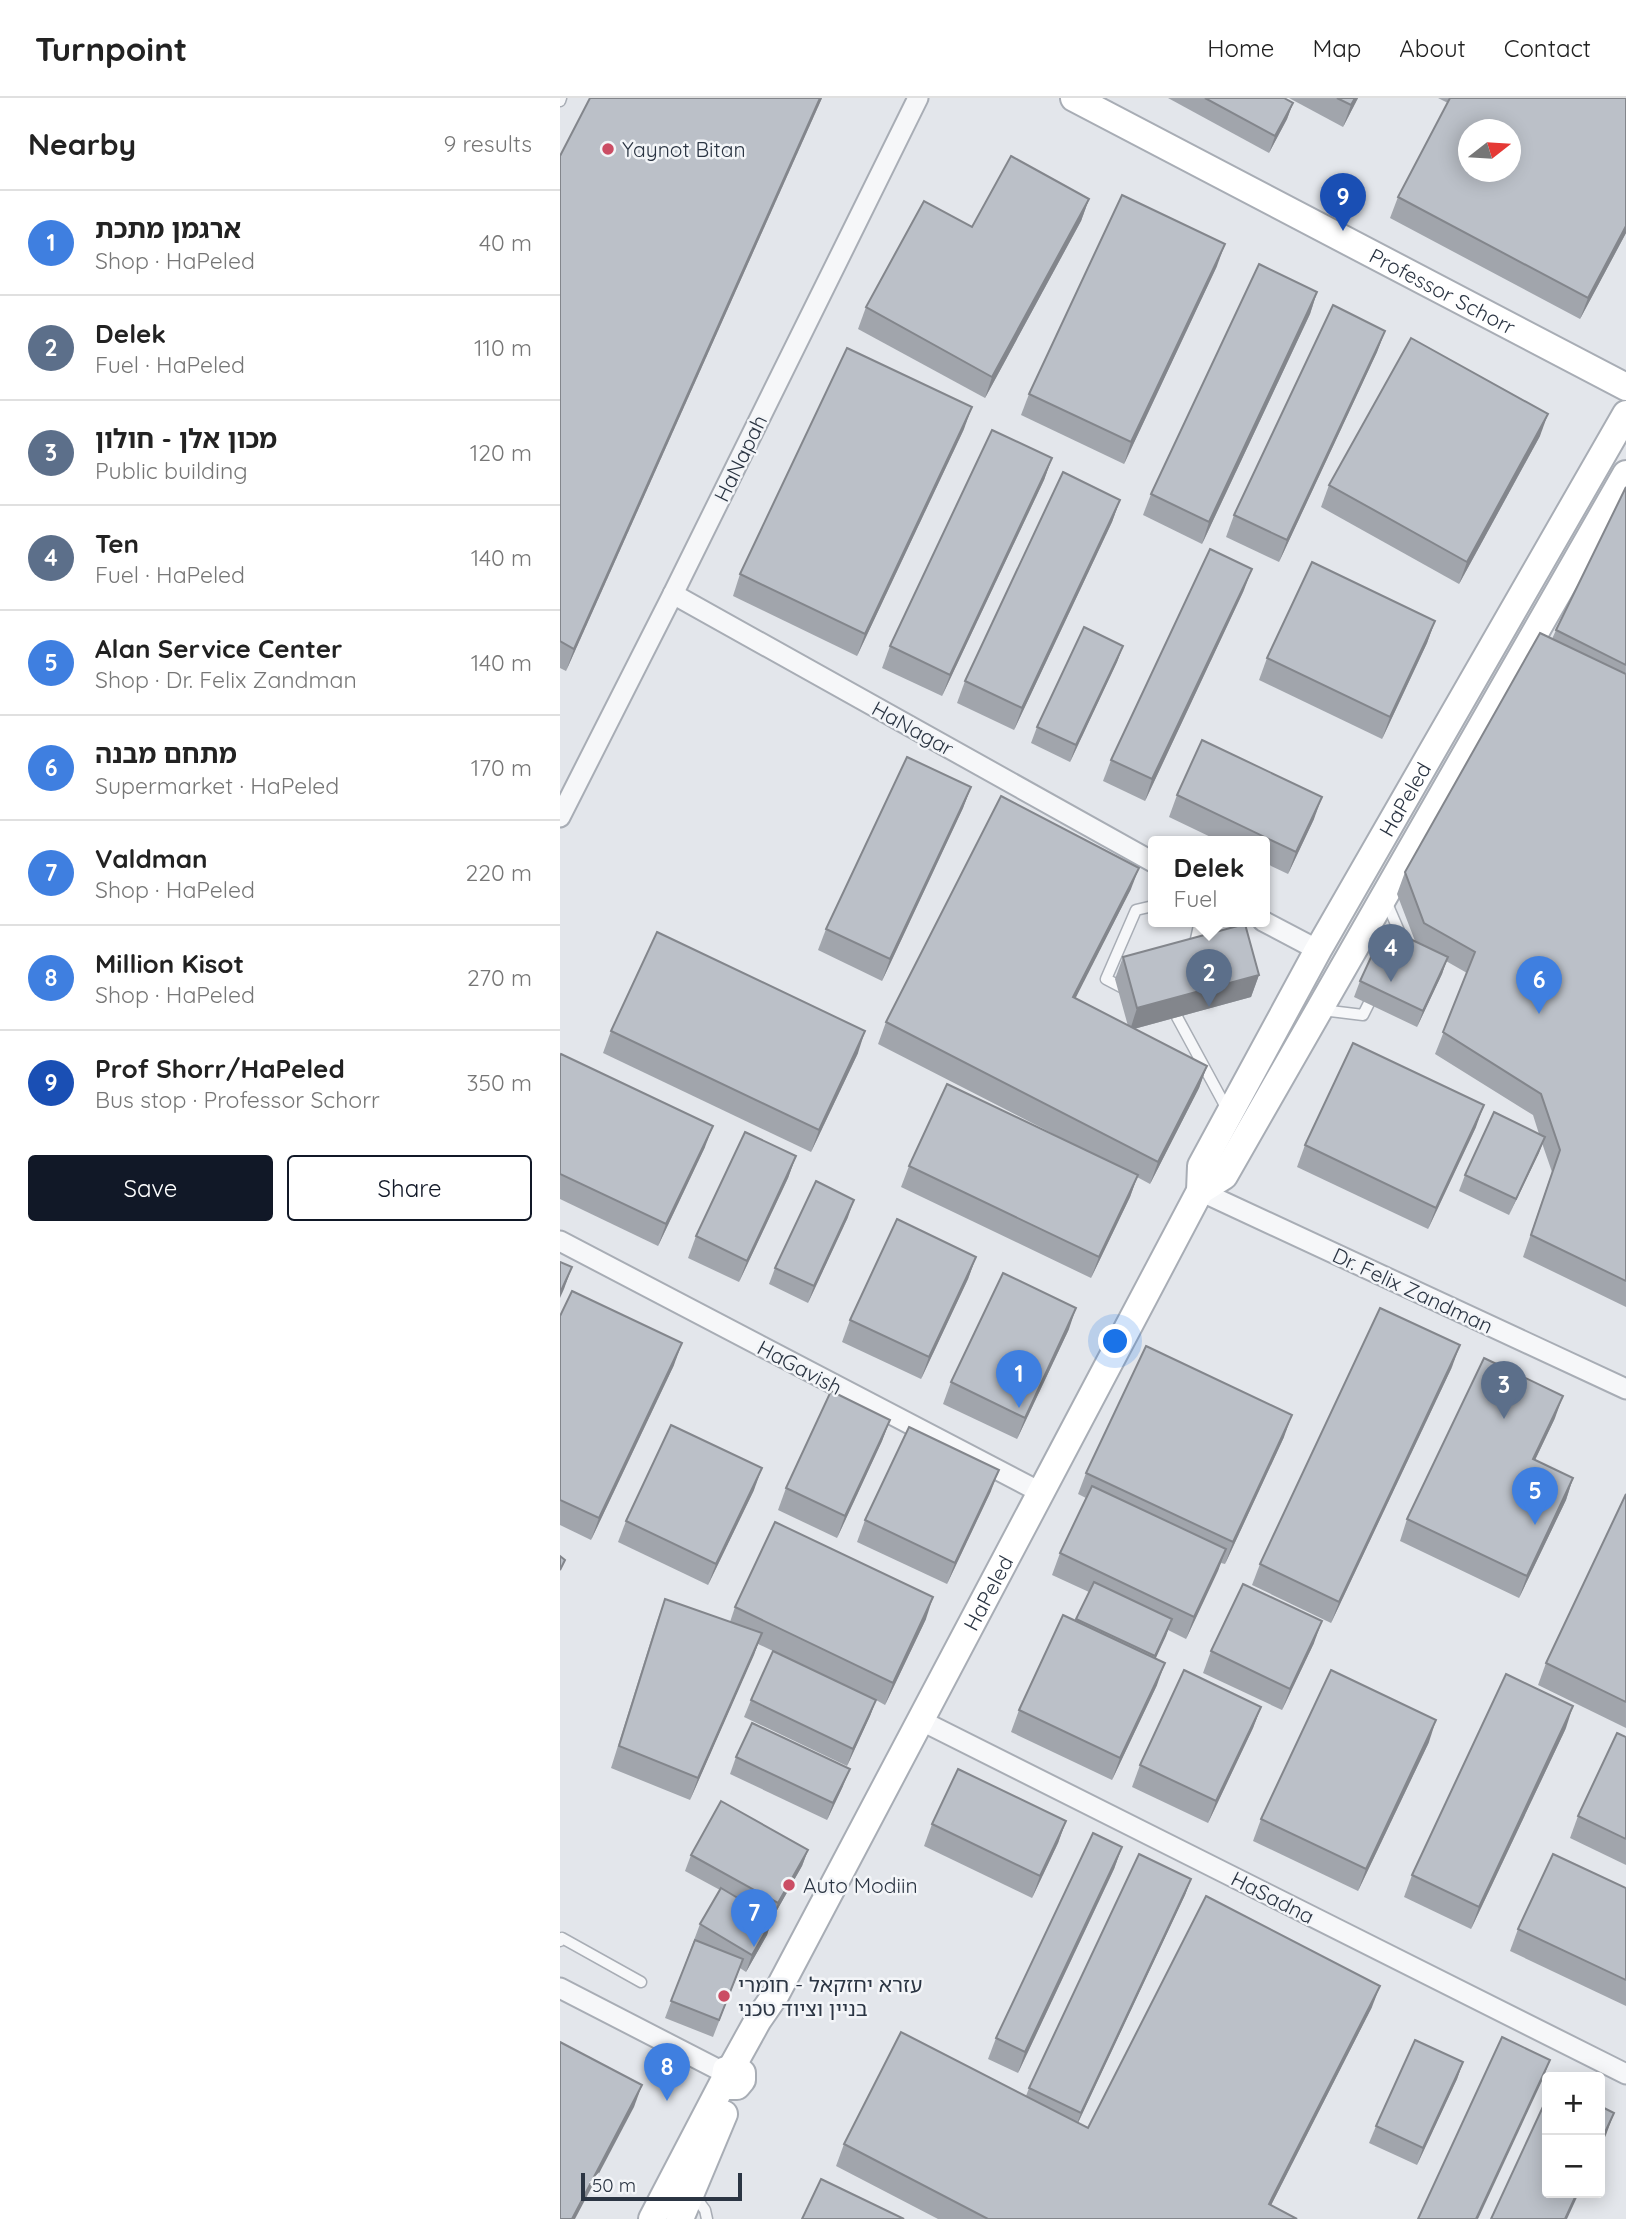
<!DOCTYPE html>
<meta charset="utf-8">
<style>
body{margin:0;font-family:Quicksand,"Noto Sans Hebrew",sans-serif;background:#f6f6f6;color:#222}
.controls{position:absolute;right:21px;bottom:21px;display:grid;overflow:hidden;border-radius:7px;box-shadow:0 4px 18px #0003}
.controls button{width:63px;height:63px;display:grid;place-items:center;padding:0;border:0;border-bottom:2px solid #e0e0e0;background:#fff;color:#222;font:35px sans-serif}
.compass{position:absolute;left:898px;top:21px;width:63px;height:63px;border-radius:50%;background:#fff;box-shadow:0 4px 18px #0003;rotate:73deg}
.scale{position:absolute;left:21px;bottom:18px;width:161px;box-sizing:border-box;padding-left:7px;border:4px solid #2b3543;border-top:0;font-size:19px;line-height:24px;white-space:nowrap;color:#2b3543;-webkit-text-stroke:5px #f3f5f8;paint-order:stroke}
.you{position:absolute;left:556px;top:1244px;width:24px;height:24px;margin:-18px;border:5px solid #fff;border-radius:50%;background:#1a73e8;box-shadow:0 0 0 10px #1a73e833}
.badge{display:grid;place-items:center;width:46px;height:46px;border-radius:50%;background:#111827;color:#fff;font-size:23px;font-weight:700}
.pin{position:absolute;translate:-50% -58px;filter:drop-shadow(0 2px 4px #0008)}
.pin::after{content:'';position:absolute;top:37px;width:24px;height:21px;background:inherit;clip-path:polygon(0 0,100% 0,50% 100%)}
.popup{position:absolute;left:588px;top:738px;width:122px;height:91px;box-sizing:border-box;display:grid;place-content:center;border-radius:7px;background:#fff;filter:drop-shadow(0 2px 5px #0005);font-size:23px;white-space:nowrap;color:#767676}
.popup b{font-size:26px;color:#222}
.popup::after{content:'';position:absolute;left:50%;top:100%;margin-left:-14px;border:14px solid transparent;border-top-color:#fff}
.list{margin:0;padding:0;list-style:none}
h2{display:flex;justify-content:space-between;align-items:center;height:91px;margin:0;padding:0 28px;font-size:30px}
h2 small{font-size:23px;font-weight:400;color:#767676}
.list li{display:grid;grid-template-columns:46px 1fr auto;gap:21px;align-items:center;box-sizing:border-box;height:105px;padding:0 28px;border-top:2px solid #e0e0e0}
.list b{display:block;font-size:26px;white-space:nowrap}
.list p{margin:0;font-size:23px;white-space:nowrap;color:#767676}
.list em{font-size:23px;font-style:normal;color:#767676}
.actions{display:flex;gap:14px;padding:21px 28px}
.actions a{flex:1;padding:16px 0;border:2px solid #111827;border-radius:7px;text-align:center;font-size:24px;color:#111827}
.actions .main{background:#111827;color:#fff}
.map{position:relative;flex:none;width:1066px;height:2121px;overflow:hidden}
header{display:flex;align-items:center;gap:42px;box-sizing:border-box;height:98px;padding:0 35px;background:#fff;border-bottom:2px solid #e0e0e0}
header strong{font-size:33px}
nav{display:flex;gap:38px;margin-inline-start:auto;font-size:24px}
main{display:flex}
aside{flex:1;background:#fff}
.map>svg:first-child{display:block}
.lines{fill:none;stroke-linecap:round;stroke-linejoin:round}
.lane-casing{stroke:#a8adb5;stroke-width:13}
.street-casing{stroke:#a8adb5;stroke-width:23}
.secondary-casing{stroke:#a8adb5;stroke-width:30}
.lane{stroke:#f6f7f9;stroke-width:10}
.street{stroke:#f6f7f9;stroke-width:19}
.secondary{stroke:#fff;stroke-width:26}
.wall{fill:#a1a5ac}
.shaded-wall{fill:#83868c}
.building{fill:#bbc0c8;stroke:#83868c;stroke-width:2;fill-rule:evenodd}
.poi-dot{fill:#cb4d64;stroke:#f3f5f8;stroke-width:2.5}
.labels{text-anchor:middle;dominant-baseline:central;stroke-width:5;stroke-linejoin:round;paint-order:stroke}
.poi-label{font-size:21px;fill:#2b3543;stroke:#f3f5f8;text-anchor:start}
.street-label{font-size:21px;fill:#2b3543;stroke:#f3f5f8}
</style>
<header>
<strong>Turnpoint</strong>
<nav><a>Home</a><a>Map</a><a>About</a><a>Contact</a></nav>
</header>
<main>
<aside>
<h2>Nearby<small>9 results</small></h2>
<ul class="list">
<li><span class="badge" style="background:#3f7fe0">1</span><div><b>ארגמן מתכת</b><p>Shop · HaPeled</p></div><em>40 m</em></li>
<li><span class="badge" style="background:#5c6f8a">2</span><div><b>Delek</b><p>Fuel · HaPeled</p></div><em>110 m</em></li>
<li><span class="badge" style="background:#5c6f8a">3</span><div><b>מכון אלן - חולון</b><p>Public building</p></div><em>120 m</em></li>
<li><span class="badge" style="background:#5c6f8a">4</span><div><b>Ten</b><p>Fuel · HaPeled</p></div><em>140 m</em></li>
<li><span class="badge" style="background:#3f7fe0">5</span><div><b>Alan Service Center</b><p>Shop · Dr. Felix Zandman</p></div><em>140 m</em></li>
<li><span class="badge" style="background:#3f7fe0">6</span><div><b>מתחם מבנה</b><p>Supermarket · HaPeled</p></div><em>170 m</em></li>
<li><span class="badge" style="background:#3f7fe0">7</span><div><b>Valdman</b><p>Shop · HaPeled</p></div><em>220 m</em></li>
<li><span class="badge" style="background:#3f7fe0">8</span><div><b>Million Kisot</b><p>Shop · HaPeled</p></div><em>270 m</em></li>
<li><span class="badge" style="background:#1a4fb4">9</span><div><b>Prof Shorr/HaPeled</b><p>Bus stop · Professor Schorr</p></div><em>350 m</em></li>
</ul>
<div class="actions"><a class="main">Save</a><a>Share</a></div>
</aside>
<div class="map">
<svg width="1066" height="2121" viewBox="0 0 1066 2121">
<rect width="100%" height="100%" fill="#e3e6eb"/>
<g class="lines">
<g class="lane-casing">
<g id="lane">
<path d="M0 3 1 0"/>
<path d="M826 803 842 840 838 847"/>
<path d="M634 850 640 823"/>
<path d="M567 892 546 881 576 812 593 808"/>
<path d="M619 909 617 919 668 1013"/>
<path d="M762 912 803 917 814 895"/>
<path d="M0 1843 2 1840 81 1884"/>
<path d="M134 2097 145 2112 147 2121"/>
</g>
</g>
<g class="street-casing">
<g id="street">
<path d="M113 496 593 764"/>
<path d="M0 719 113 496 358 0"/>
<path d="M703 823 758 852"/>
<path d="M640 1093 1066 1291"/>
<path d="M0 1143 480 1394"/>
<path d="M360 1622 1066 1976"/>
<path d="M0 1890 165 1975"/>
</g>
</g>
<g class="secondary-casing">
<g id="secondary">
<path id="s1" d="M514 0 1066 289"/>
<path d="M640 1093 664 1078 1066 376"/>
<path id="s2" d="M172 1969 198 1922 216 1896 640 1093 641 1068 758 852 1066 316"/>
<path d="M92 2121 164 1983 166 1972 176 1970 182 1975V1982L177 1988H170L164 1983"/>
<path d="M120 2121 164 2016"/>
</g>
</g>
<use href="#lane" class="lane"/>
<use href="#street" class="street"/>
<use href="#secondary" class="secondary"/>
</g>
<g class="wall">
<path d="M262 0 6 573 0 570V58Z"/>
<path d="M608 0H724L733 5 727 21 709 55Z"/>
<path d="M729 0H798L783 29Z"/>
<path d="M878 0H1066V135L1020 221 830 120 838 99 888 5Z"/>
<path d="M529 101 521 123 425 300 298 231 306 209 412 129Z"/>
<path d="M657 168 564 366 461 317 469 296Z"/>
<path d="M757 194 750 216 642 446 583 417 591 396Z"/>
<path d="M825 233 817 254 719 464 666 439 674 417Z"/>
<path d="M404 331 297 558 173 498 180 476Z"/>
<path d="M980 338 899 486 761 409 769 387Z"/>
<path d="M492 360 484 382 382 598 322 570 330 548Z"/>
<path d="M1066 389V1209L963 1159 992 1074 982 1045 949 1117 899 1093 905 1077 979 1036 973 1017 875 956 907 875 886 863 882 876 857 929 794 899 800 883 855 843 837 796 845 774 992 541 996 532Z"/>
<path d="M560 402 552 424 454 632 397 605 405 583Z"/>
<path d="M684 492 585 703 543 683 551 662Z"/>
<path d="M875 523 867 545 822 641 699 582 707 560Z"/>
<path d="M563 548 557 564 510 664 471 645 477 629Z"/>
<path d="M411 689 403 710 322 883 258 852 266 831Z"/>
<path d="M617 697 754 721 728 776 705 765V743H659L609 719Z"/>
<path d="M571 791 515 900 568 928 555 881 563 859 699 877 691 899 574 931 647 968 639 990 590 1086 577 1079 570 1099 531 1180 341 1089 349 1068 517 1048 318 946 326 924Z"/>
<path d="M51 933 298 955 251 1054 43 955Z"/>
<path d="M0 958 145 1049 98 1148 0 1101Z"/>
<path d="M916 1029 868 1131 737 1069 745 1047Z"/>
<path d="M236 1058 228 1080 179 1184 128 1160 136 1138Z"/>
<path d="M288 1119 248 1205 209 1186 215 1170Z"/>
<path d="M416 1159 408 1181 361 1281 282 1244 290 1222Z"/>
<path d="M0 1218 114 1267 31 1442 0 1427Z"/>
<path d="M509 1231 457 1341 383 1306 391 1284Z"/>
<path d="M892 1269 771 1525 692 1487 700 1466Z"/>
<path d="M995 1320 975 1362 1013 1380 1006 1402 959 1500 840 1443 847 1421Z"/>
<path d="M330 1322 322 1343 277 1440 218 1412 226 1390Z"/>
<path d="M724 1339 665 1466 661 1465 626 1541 608 1532 595 1561 597 1587 552 1682 451 1634 459 1612 515 1523 529 1494 492 1477 500 1455 526 1400 518 1396 526 1375Z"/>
<path d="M194 1392 148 1487 58 1444 66 1423Z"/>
<path d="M431 1393 387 1486 297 1444 305 1422Z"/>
<path d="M1066 1396V1630L978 1587 986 1565Z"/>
<path d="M105 1501 170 1524 175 1509 366 1521 325 1607 316 1602 310 1618 287 1668 184 1619 191 1602 213 1553 198 1546 130 1702 51 1670 97 1523Z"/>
<path d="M754 1545 722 1612 643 1575 651 1553Z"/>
<path d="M701 1609 693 1630 648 1725 572 1689 580 1667Z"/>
<path d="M1006 1630 911 1831 844 1799 852 1777Z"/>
<path d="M1066 1639V1767L1010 1740 1018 1718Z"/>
<path d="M869 1644 798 1793 693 1743 701 1721Z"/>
<path d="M176 1659 283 1688 267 1722 170 1676Z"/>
<path d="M506 1723 498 1745 472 1800 364 1748 372 1726Z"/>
<path d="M562 1749 554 1771 458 1975 428 1961 436 1940Z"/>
<path d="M248 1752 242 1768 212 1821 207 1837 186 1874 180 1870 153 1939 105 1920 140 1826 160 1792 125 1773 131 1757Z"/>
<path d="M631 1781 625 1797 518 2025 528 2030 812 1909 711 2107 737 2121H378L276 2068 284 2046 466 1998 469 1990Z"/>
<path d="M1066 1790V1908L950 1853 958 1831Z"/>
<path d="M903 1964 897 1981 857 2067 809 2045 816 2028Z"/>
</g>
<g class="shaded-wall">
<path d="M260 0H262L6 573 14 551Z"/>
<path d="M795 0H798L783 29 791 7Z"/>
<path d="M733 5 727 21 709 55 715 38Z"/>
<path d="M529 101 521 123 425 300 432 279Z"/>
<path d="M1066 128V135L1020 221 1028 200Z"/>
<path d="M665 146 657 168 564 366 571 344Z"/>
<path d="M757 194 750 216 642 446 649 424Z"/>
<path d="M825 233 817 254 719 464 727 442Z"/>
<path d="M412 309 404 331 297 558 305 536Z"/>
<path d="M988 316 980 338 899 486 907 464Z"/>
<path d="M492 360 484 382 382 598 390 577Z"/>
<path d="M560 402 552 424 454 632 462 610Z"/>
<path d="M692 471 684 492 585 703 592 681Z"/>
<path d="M875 523 867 545 822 641 830 619Z"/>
<path d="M563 548 557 564 510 664 516 647Z"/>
<path d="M411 689 403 710 322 883 330 861Z"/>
<path d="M762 699 754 721 728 776 736 754Z"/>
<path d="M579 770 571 791 505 921 513 899Z"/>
<path d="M888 859 882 876 857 929 863 913Z"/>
<path d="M699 877 691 899 570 932 577 910Z"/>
<path d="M305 933 298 955 251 1054 259 1032Z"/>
<path d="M647 968 639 990 590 1086 598 1064Z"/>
<path d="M924 1007 916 1029 868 1131 876 1110Z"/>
<path d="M153 1028 145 1049 98 1148 106 1126Z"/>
<path d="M985 1039 979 1055 949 1117 956 1101Z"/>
<path d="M236 1058 228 1080 179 1184 187 1163Z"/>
<path d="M578 1077 570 1099 531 1180 539 1159Z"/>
<path d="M294 1102 288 1119 248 1205 254 1188Z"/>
<path d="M416 1159 408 1181 361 1281 369 1259Z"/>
<path d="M12 1169 4 1191 0 1200V1195Z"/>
<path d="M516 1210 509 1231 457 1341 465 1320Z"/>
<path d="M122 1245 114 1267 31 1442 39 1420Z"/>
<path d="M900 1247 892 1269 771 1525 779 1504Z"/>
<path d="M1003 1298 995 1320 965 1383 973 1361Z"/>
<path d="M732 1317 724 1339 665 1466 673 1444Z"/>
<path d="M330 1322 322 1343 277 1440 285 1418Z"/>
<path d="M202 1370 194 1392 148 1487 156 1466Z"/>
<path d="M439 1372 431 1393 387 1486 395 1465Z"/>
<path d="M1013 1380 1006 1402 959 1500 967 1478Z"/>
<path d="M666 1451 658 1473 626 1541 634 1519Z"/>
<path d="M373 1499 366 1521 325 1607 333 1585Z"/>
<path d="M612 1521 606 1538 589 1575 595 1558Z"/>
<path d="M762 1523 754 1545 722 1612 730 1591Z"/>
<path d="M202 1535 194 1557 130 1702 138 1680Z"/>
<path d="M605 1565 597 1587 552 1682 560 1660Z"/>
<path d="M316 1602 310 1618 287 1668 293 1651Z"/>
<path d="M1013 1608 1006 1630 911 1831 919 1809Z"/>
<path d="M701 1609 693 1630 648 1725 656 1703Z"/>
<path d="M876 1622 869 1644 798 1793 806 1771Z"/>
<path d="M290 1671 283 1688 267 1722 273 1705Z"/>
<path d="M506 1723 498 1745 472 1800 480 1778Z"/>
<path d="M562 1749 554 1771 458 1975 465 1954Z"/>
<path d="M248 1752 242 1768 212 1821 207 1837 186 1874 192 1857 212 1821 218 1805Z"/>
<path d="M631 1781 625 1797 515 2031 521 2015Z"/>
<path d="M820 1888 812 1909 704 2121 709 2106Z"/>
<path d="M990 1962 982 1983 918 2121H916Z"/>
<path d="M903 1964 897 1981 857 2067 863 2050Z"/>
<path d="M82 1987 74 2009 15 2121H12Z"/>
<path d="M1054 2015 1046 2037 1040 2050V2045Z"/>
<path d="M1017 2095H1019L1007 2121H1005Z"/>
</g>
<g class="building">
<path d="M30 0H260L14 551 0 543V58Z"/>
<path d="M645 0H724L733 5 715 38Z"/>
<path d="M777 0H795L791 7Z"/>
<path d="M890 0H1066V128L1028 200 838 99ZM908 32H950V74H908Z"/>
<path d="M451 58 529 101 432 279 306 209 364 103 412 129Z"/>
<path d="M562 97 665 146 571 344 469 296Z"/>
<path d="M699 166 757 194 649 424 591 396Z"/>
<path d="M773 207 825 233 727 442 674 417Z"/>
<path d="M851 240 988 316 907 464 769 387Z"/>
<path d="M287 250 412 309 305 536 180 476Z"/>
<path d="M432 332 492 360 390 577 330 548Z"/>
<path d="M503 374 560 402 462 610 405 583Z"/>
<path d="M1066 389V567L996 532Z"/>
<path d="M650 451 692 471 592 681 551 662Z"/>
<path d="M752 464 875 523 830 619 707 560Z"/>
<path d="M524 529 563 548 516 647 477 629Z"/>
<path d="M980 535 1066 576V1183L971 1137 1000 1052 981 996 883 934 915 854 864 825 845 774Z"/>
<path d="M642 642 762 699 736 754 617 697Z"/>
<path d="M347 659 411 689 330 861 266 831Z"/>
<path d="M441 698 579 770 513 899 647 968 598 1064 326 924Z"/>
<path d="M685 826 699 877 577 910 563 859Z"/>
<path d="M825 829 888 859 863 913 800 883Z"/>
<path d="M97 834 305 933 259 1032 51 933Z"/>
<path d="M793 945 924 1007 876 1110 745 1047Z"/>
<path d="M1 956 153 1028 106 1126 0 1076V958Z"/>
<path d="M387 986 578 1077 539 1159 349 1068Z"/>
<path d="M934 1014 985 1039 956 1101 905 1077Z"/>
<path d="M185 1034 236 1058 187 1163 136 1138Z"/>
<path d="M256 1083 294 1102 254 1188 215 1170Z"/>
<path d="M337 1121 416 1159 369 1259 290 1222Z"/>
<path d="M0 1164 12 1169 0 1195Z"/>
<path d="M443 1175 516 1210 465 1320 391 1284Z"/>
<path d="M12 1193 122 1245 39 1420 0 1402V1218Z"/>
<path d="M820 1210 900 1247 779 1504 700 1466Z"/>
<path d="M586 1248 732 1317 673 1444 526 1375Z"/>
<path d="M924 1260 1003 1298 973 1361 1013 1380 967 1478 847 1421Z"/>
<path d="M271 1293 330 1322 285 1418 226 1390Z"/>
<path d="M111 1327 202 1370 156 1466 66 1423Z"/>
<path d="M349 1329 439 1372 395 1465 305 1422Z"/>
<path d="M532 1388 666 1451 634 1519 500 1455Z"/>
<path d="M1066 1396V1604L986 1565Z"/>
<path d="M215 1424 373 1499 333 1585 175 1509Z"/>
<path d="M0 1458 5 1462 0 1472Z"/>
<path d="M534 1484 612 1521 595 1558 516 1521Z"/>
<path d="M683 1486 762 1523 730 1591 651 1553Z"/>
<path d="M105 1501 202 1535 138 1680 59 1648Z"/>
<path d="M503 1517 605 1565 560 1660 459 1612Z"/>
<path d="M213 1553 316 1602 293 1651 191 1602Z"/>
<path d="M624 1572 701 1609 656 1703 580 1667Z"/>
<path d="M771 1572 876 1622 806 1771 701 1721Z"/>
<path d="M946 1576 1013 1608 919 1809 852 1777Z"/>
<path d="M192 1625 290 1671 273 1705 176 1659Z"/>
<path d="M1057 1635 1066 1639V1741L1018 1718Z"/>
<path d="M398 1671 506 1723 480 1778 372 1726Z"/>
<path d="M161 1703 248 1752 218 1805 131 1757Z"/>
<path d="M533 1735 562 1749 465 1954 436 1940Z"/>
<path d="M579 1756 631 1781 521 2015 469 1990Z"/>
<path d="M993 1756 1066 1790V1882L958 1831Z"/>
<path d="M161 1790 213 1821 192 1857 140 1826Z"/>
<path d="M646 1798 820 1888 709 2106 737 2121H428L284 2046 341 1934 528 2030Z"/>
<path d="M135 1842 183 1861 159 1922 111 1903Z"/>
<path d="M942 1939 990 1962 916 2121H858Z"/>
<path d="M855 1942 903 1964 863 2050 816 2028Z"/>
<path d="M0 1944 82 1987 12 2121H0Z"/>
<path d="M987 2000V2095H1017L1005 2121H931Z"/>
<path d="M1040 2008 1054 2015 1040 2045Z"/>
<path d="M261 2081 344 2121H242Z"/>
</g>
<g class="poi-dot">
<circle cx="48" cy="51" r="7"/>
<circle cx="229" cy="1787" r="7"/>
<circle cx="164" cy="1898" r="7"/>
</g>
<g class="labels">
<g class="poi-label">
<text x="62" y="51">Yaynot Bitan</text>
<text x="243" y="1787">Auto Modiin</text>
<text x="178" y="1886">עזרא יחזקאל - חומרי<tspan x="178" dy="24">בניין וציוד טכני</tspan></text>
</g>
<g class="street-label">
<text stroke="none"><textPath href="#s1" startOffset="416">Professor Schorr</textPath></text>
<text transform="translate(180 360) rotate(-64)">HaNapah</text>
<text transform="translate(353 630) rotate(29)">HaNagar</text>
<text stroke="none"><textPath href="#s2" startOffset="1438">HaPeled</textPath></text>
<text transform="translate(853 1192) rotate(25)">Dr. Felix Zandman</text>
<text transform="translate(240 1269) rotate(28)">HaGavish</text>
<text stroke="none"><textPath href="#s2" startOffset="539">HaPeled</textPath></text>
<text transform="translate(713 1799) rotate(27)">HaSadna</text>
</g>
</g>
</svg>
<div class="controls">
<button>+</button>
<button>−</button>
</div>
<svg class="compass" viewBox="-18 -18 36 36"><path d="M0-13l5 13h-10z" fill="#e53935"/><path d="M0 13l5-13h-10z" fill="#767676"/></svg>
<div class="scale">50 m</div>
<div class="you"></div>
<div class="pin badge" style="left:459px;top:1310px;background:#3f7fe0">1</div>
<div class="pin badge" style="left:649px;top:909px;background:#5c6f8a">2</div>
<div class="popup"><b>Delek</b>Fuel</div>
<div class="pin badge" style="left:944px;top:1321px;background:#5c6f8a">3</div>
<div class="pin badge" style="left:831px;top:884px;background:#5c6f8a">4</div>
<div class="pin badge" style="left:975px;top:1427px;background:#3f7fe0">5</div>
<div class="pin badge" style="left:979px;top:916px;background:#3f7fe0">6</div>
<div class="pin badge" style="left:194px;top:1849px;background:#3f7fe0">7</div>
<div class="pin badge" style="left:107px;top:2003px;background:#3f7fe0">8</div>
<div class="pin badge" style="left:783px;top:133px;background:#1a4fb4">9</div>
</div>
</main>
